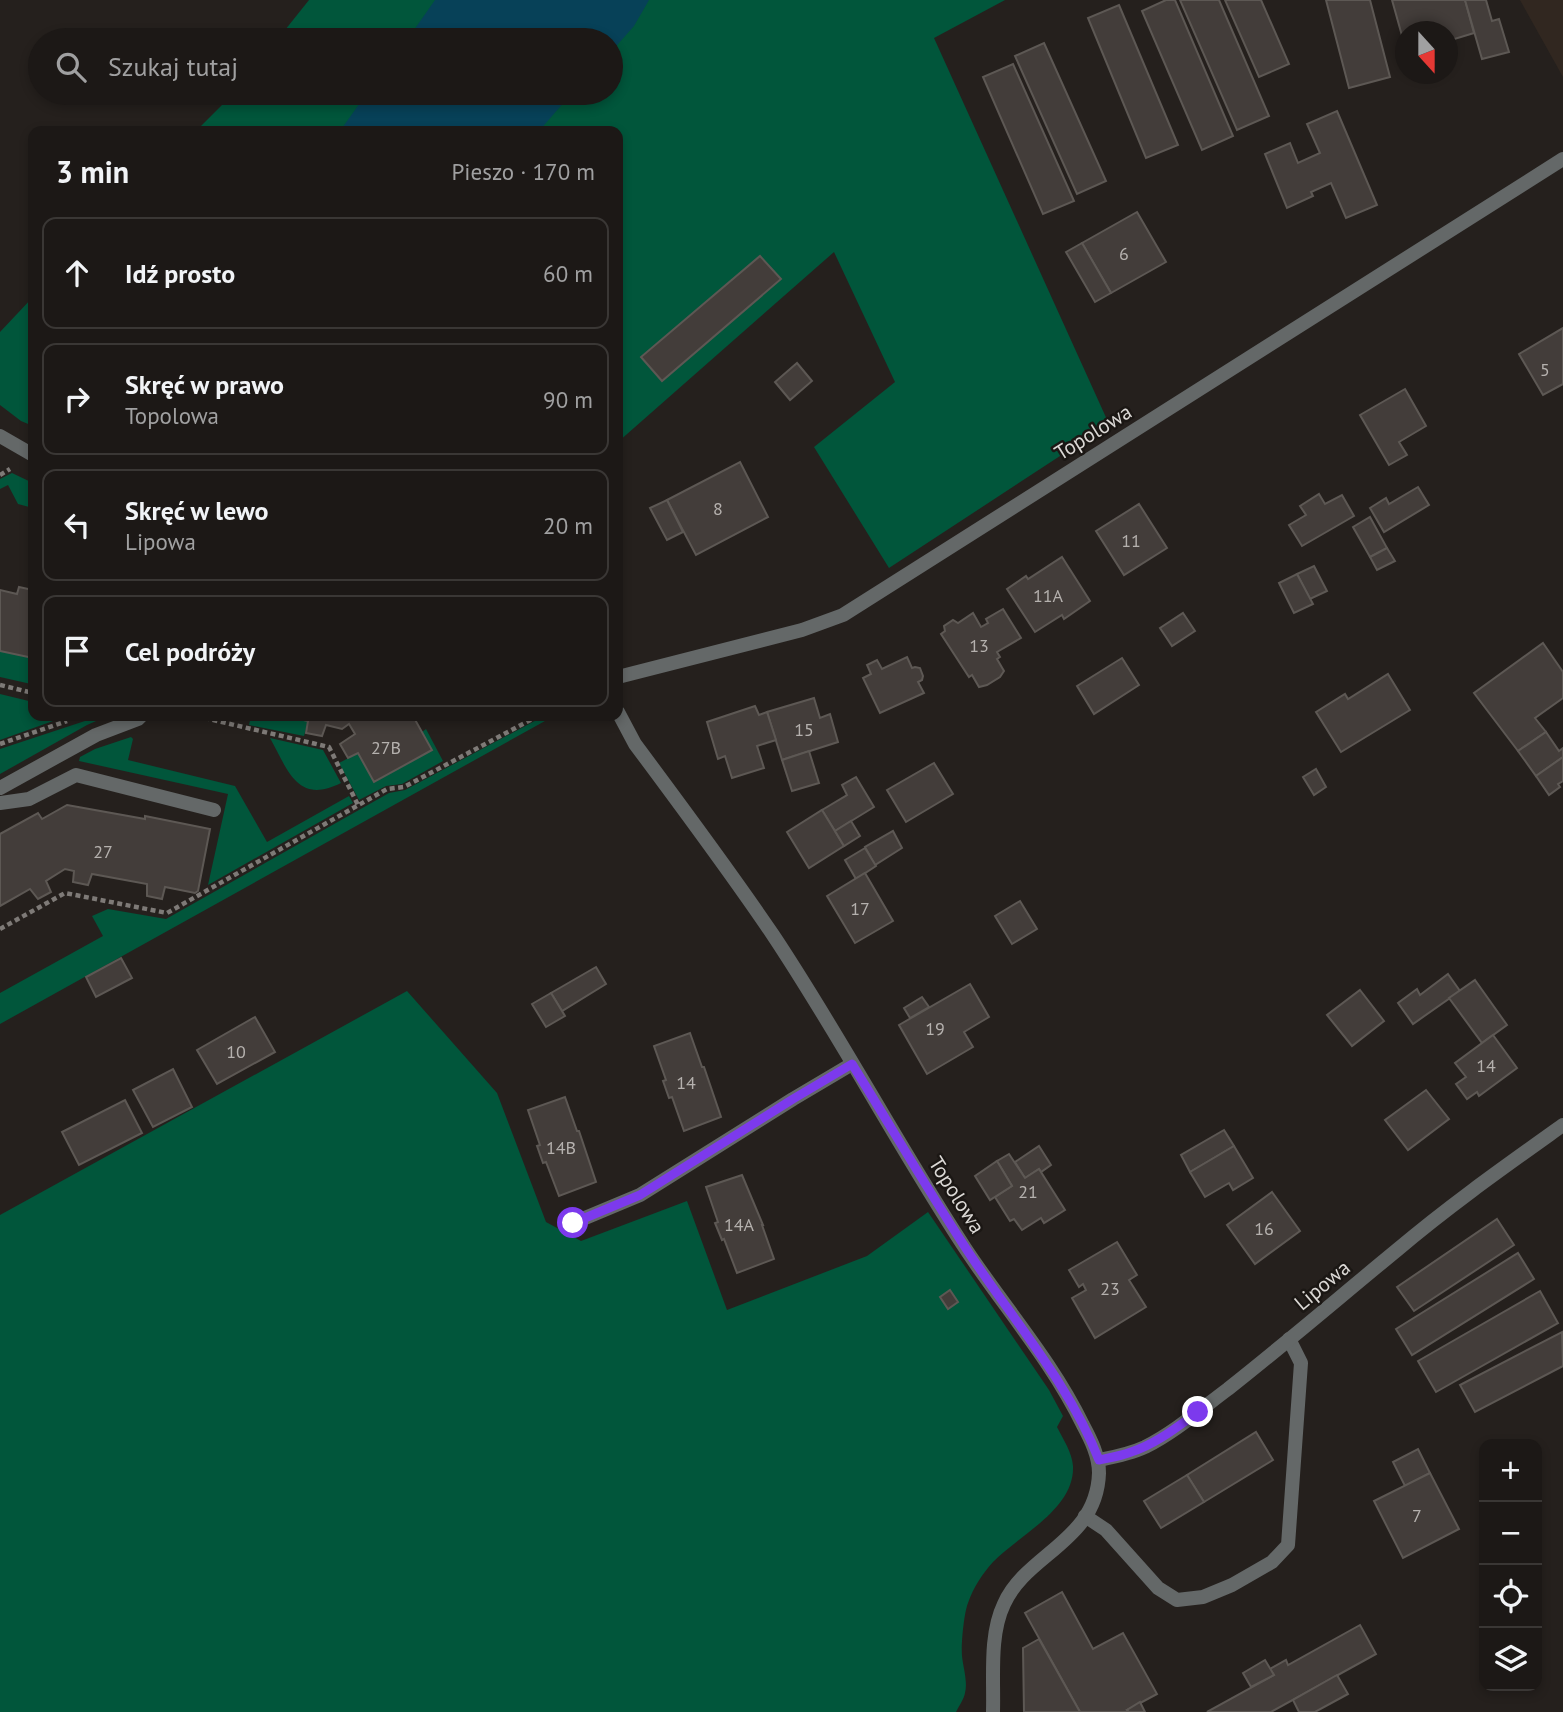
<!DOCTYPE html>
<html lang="pl">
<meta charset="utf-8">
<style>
body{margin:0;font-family:"PT Sans",sans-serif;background:#292523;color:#f1f3f6}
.controls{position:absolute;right:21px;bottom:21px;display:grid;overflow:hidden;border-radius:14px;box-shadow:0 4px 10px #0003}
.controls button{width:63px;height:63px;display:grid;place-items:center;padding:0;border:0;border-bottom:2px solid #3a3735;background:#1c1816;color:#f1f3f6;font:35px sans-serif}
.compass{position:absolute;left:1395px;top:21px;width:63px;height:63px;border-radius:50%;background:#1c1816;box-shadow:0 4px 10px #0003;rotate:159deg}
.stop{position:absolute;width:21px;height:21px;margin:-16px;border:5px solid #7c3aed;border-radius:50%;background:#fff}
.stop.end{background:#7c3aed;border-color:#fff;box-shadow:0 2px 7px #0008}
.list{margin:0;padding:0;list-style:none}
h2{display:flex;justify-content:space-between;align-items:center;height:91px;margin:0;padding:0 28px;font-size:30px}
h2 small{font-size:23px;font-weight:400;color:#a0a0a1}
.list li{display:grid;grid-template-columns:46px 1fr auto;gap:21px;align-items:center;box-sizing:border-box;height:112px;margin:0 14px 14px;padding:0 14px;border:2px solid #3a3735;border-radius:14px}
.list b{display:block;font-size:26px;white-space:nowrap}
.list p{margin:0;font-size:23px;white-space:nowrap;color:#a0a0a1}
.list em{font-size:23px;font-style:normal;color:#a0a0a1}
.icon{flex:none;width:38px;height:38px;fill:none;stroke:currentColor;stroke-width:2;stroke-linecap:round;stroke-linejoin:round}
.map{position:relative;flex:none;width:1563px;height:1712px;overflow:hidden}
.search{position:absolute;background:#1c1816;box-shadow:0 4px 10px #0003;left:28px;top:28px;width:595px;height:77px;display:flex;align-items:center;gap:18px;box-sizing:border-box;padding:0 24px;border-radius:38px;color:#a0a0a1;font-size:26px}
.panel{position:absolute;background:#1c1816;box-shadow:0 4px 10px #0003;left:28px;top:126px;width:595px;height:595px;border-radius:14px}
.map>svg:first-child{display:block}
.built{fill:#312720}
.green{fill:#01563b}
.water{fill:#074158}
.building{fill:#433d3a;stroke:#5d5854;stroke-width:2}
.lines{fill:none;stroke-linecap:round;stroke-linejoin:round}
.path{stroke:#7e7a77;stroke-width:4.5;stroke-dasharray:5 3.5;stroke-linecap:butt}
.lane{stroke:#646868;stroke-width:14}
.street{stroke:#646868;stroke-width:14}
.route{stroke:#7c3aed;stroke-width:9}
.labels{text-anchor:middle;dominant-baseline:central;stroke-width:5;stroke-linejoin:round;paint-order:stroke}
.number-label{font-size:18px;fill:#b5b1ae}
.street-label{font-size:21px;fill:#dbd8d5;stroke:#1b1714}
</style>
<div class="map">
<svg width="1563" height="1712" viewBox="0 0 1563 1712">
<rect width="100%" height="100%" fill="#25201d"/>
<path class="built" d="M1520 0H1563V77Z"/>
<g class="green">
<path d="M309 0H1005L934 38 1109 424 889 568 814 447 895 382 834 252 618 442V131H196L234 93H611V40H277Z"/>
<path d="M33 297V426L21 421 0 405V332Z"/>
<path d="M12 473 33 483V508L18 504 8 485 0 489V479Z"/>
<path d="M0 651 33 658V676L31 684 0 677Z"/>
<path d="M0 694 33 702V716H67L0 740Z"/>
<path d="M251 716H285L308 721 304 736 249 725Z"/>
<path d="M544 716H554L0 1024V993L103 936 92 916 108 909 166 919 389 793 405 790Z"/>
<path d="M97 717 103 718 87 725 0 774V749Z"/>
<path d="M426 729 443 761 402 784 386 786 359 800 339 763 358 753 375 782 432 750 422 732Z"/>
<path d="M131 737 133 739 128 760 235 786 267 842 349 796 353 803 208 885 228 794 79 761 80 757 95 749Z"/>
<path d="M270 738 323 750 341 783C297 805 288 770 270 738Z"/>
<path d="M407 991 497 1093 546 1222 581 1241 687 1201 727 1310 867 1256 928 1212 1049 1390 1063 1416 1057 1427C1063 1439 1072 1452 1073 1466 1075 1509 1019 1535 993 1562 983 1573 973 1588 968 1603 964 1613 961 1644 962 1656 963 1667 968 1682 965 1693 964 1699 959 1706 956 1712H0V1215Z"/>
</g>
<g class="water">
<path d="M435 0H649L634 26 611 52V40H407Z"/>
<path d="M367 93H572L539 131H340Z"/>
</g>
<g class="building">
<path d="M1166 0H1175L1233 136 1202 150 1142 11Z"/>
<path d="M1180 0H1219L1269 116 1237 130Z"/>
<path d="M1225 0H1261L1289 64 1259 77Z"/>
<path d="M1326 0H1370L1390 77 1349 88Z"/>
<path d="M1392 0H1465L1474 33 1448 41V32H1406V50Z"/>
<path d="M1465 0H1486L1492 21 1499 19 1509 52 1482 59Z"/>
<path d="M1119 5 1178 145 1146 158 1088 18Z"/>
<path d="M1044 43 1106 181 1077 194 1015 56Z"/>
<path d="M1013 64 1074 201 1043 214 983 77Z"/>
<path d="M1337 111 1377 205 1346 218 1331 183 1311 192 1313 196 1287 208 1265 154 1290 143 1298 163 1320 153 1307 124Z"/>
<path d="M1137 212 1166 262 1111 293 1082 243Z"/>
<path d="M1082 243 1111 293 1095 302 1066 252Z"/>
<path d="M760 256 781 279 662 381 641 357Z"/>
<path d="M1563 328V384L1543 395 1519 354Z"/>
<path d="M797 363 812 381 790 400 775 382Z"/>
<path d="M1405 389 1426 426 1399 442 1407 455 1389 465 1360 415Z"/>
<path d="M740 462 768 517 696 555 667 500Z"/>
<path d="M1418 487 1429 505 1384 532 1370 508 1386 498 1389 504Z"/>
<path d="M1319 494 1325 504 1342 495 1354 516 1302 546 1289 525 1306 515 1300 506Z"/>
<path d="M667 500 683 532 667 540 650 508Z"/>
<path d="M1139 504 1167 548 1124 575 1096 531Z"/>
<path d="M1370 517 1387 548 1370 557 1353 527Z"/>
<path d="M1387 548 1395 561 1377 570 1370 557Z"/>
<path d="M1062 557 1090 601 1064 619 1062 615 1035 632 1007 589 1026 576 1028 579Z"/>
<path d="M1314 566 1327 591 1310 599 1297 574Z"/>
<path d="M1297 574 1313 604 1294 613 1279 583Z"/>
<path d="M19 587 33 590V658L0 651V590L17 594Z"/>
<path d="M1003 609 1021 638 997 652 1000 657 997 659 1004 671 1000 677 987 685 979 687 972 675 969 677 941 634 945 631 944 626 953 620 958 623 973 613 981 627 988 623 986 619Z"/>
<path d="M1183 613 1195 631 1172 646 1160 628Z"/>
<path d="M1543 643 1563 672V698L1535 718 1546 732 1518 751 1474 693Z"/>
<path d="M907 657 912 668 915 667 920 668 923 676 922 680 918 682 924 693 880 713 863 678 871 674 867 665 877 660 882 669Z"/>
<path d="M1122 658 1139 685 1094 714 1077 686Z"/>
<path d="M1388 674 1410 710 1341 752 1316 712 1345 694 1348 699Z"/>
<path d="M814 698 820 718 830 714 838 742 782 760 767 712Z"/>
<path d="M755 706 759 715 767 712 776 740 757 746 764 768 732 778 725 756 718 759 707 722Z"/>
<path d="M285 716H413L432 750 374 782 358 753 348 758 340 744 355 734 349 724 342 729 326 725 322 736 306 733 308 721Z"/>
<path d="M1546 732 1559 751 1563 748V757L1536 776 1518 751Z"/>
<path d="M809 751 819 783 792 791 782 760Z"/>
<path d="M1563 757V781L1558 784 1560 787 1549 795 1536 776Z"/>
<path d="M934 763 953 794 906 822 887 790Z"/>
<path d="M1316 769 1326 787 1314 795 1303 777Z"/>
<path d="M856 777 874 807 835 831 822 810 847 795 842 785Z"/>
<path d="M67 805 145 819V816L210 829 198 891 195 893 165 887 162 899 147 896V884L92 874 88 885 73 882 74 871 65 869 46 881 51 892 38 899 30 889 0 906V834L38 813 42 819Z"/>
<path d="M822 810 844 846 809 868 787 832Z"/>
<path d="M851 821 860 836 844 846 835 831Z"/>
<path d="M893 831 902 848 875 865 865 847Z"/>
<path d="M865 848 876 866 856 879 845 860Z"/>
<path d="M865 873 893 921 855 943 827 896Z"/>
<path d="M1020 901 1037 929 1012 944 995 916Z"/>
<path d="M121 958 132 978 96 997 86 977Z"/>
<path d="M596 967 606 984 562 1011 551 993Z"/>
<path d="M1448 974 1460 991 1413 1024 1398 1003 1417 989 1420 995Z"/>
<path d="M1475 980 1507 1025 1482 1043 1449 998Z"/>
<path d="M970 984 989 1017 964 1032 973 1047 927 1074 899 1025Z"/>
<path d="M1360 990 1384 1021 1352 1046 1327 1015Z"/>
<path d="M551 993 565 1016 546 1027 532 1004Z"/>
<path d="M922 997 929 1007 910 1018 904 1008Z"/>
<path d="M255 1017 275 1052 217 1084 197 1050Z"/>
<path d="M690 1033 702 1067H704L721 1117 684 1131 672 1097 669 1098 663 1081 666 1080 654 1046Z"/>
<path d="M1493 1035 1517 1068 1479 1096 1477 1092 1467 1099 1456 1084 1466 1077 1455 1063Z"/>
<path d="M173 1069 192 1107 153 1127 133 1090Z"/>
<path d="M1426 1090 1449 1119 1408 1150 1385 1120Z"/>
<path d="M565 1097 577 1131H579L596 1182 559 1196 546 1162 543 1163 537 1146 540 1145 528 1110Z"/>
<path d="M125 1100 142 1133 79 1165 62 1132Z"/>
<path d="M1224 1130 1234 1146 1190 1172 1181 1155Z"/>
<path d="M1039 1146 1051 1165 1041 1172 1039 1169 1025 1178 1015 1162Z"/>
<path d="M1234 1146 1253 1178 1233 1190 1229 1183 1205 1197 1190 1172Z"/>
<path d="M1009 1154 1025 1178 1039 1169 1065 1210 1044 1223 1041 1218 1022 1230 1014 1219 1010 1221 995 1197 1012 1186 997 1161Z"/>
<path d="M997 1161 1012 1186 990 1200 975 1176Z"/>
<path d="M742 1175 763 1225H762L774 1259 737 1273 724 1239 722 1240 715 1223 718 1222 706 1187Z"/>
<path d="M1272 1192 1300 1231 1255 1264 1227 1225Z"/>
<path d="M1497 1219 1514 1245 1414 1311 1397 1287Z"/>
<path d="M1117 1242 1137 1275 1129 1280 1146 1307 1095 1338 1072 1298 1086 1290 1083 1284 1079 1287 1069 1270Z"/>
<path d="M1518 1253 1534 1279 1412 1355 1396 1329Z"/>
<path d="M950 1290 958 1302 948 1309 940 1297Z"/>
<path d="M1540 1291 1558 1323 1436 1392 1418 1361Z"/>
<path d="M1562 1332 1563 1366 1475 1412 1460 1385Z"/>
<path d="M1256 1432 1273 1460 1204 1502 1187 1475Z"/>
<path d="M1418 1449 1430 1473 1405 1486 1393 1462Z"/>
<path d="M1430 1473 1459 1529 1403 1558 1374 1501Z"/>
<path d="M1187 1475 1204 1502 1161 1528 1144 1501Z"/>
<path d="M1062 1592 1093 1649 1123 1633 1157 1694 1127 1710 1129 1712H1080L1025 1613Z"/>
<path d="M1360 1625 1376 1654 1271 1712H1207L1274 1675 1270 1669 1286 1660 1288 1665Z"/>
<path d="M1039 1639 1080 1712H1024L1023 1648Z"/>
<path d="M1265 1660 1274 1675 1251 1687 1243 1673Z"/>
<path d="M1337 1675 1348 1694 1315 1712H1299L1293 1700Z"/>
<path d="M1140 1702 1145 1712H1129L1127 1710Z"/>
</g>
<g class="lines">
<g class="path">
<path d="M0 475 10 469"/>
<path d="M0 685 33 693"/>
<path d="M196 716 329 747 358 805"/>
<path d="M0 744 67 721"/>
<path d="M0 929 65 893 167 913 387 789 404 787 538 716"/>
</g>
<g class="lane">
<path d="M0 788 96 735 138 719 141 716"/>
<path d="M0 803 29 799 76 775 214 810"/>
<path d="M573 1223 640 1195 793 1099 852 1064"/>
<path d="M1085 1516 1106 1530 1158 1588 1177 1600 1203 1597 1232 1585 1272 1562 1288 1545 1301 1363 1289 1339"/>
</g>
<g class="street">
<path d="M0 436 33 455"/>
<path d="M618 677 802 630 843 615 1563 159"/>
<path d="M618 712 635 744C682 807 729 870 773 935 841 1037 898 1146 965 1248 1004 1307 1052 1361 1083 1425 1091 1440 1099 1456 1099 1473 1097 1541 1026 1554 1004 1604 989 1635 994 1678 993 1712"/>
<path d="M1099 1460C1114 1457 1130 1454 1145 1447 1175 1432 1201 1409 1228 1389 1285 1344 1341 1296 1397 1250 1450 1205 1507 1165 1563 1125"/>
</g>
</g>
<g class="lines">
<path class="route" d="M573 1223 640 1195 793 1099 852 1064C890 1125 926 1187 965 1247 1011 1318 1068 1381 1099 1460 1109 1458 1121 1456 1131 1452 1156 1444 1177 1427 1198 1412"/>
</g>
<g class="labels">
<g class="number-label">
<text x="1124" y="253">6</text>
<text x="1545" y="369">5</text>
<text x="718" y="508">8</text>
<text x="1131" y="540">11</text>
<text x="1048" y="595">11A</text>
<text x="979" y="645">13</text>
<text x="804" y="729">15</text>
<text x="386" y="747">27B</text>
<text x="103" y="851">27</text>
<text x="860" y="908">17</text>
<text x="935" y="1028">19</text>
<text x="236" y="1051">10</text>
<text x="1486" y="1065">14</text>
<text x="686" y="1082">14</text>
<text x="561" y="1147">14B</text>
<text x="1028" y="1191">21</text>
<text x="739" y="1224">14A</text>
<text x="1264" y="1228">16</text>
<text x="1110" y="1288">23</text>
<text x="1417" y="1515">7</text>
</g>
<g class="street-label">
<text transform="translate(1093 432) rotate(-32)">Topolowa</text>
<text transform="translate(957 1195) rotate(58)">Topolowa</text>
<text transform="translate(1322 1285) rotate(-40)">Lipowa</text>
</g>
</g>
</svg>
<div class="controls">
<button>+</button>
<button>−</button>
<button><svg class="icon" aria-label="locate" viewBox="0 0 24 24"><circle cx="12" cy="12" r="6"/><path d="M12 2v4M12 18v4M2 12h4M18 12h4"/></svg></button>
<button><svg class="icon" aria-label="layers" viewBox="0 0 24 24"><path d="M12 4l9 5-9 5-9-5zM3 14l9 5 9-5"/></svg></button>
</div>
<svg class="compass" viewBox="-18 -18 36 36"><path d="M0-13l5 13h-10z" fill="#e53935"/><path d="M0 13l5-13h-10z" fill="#a0a0a1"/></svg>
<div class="stop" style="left:573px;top:1223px"></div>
<div class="stop end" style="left:1198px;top:1412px"></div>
<div class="search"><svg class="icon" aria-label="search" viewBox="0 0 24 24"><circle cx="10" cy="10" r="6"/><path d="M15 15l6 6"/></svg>Szukaj tutaj</div>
<section class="panel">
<h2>3 min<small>Pieszo · 170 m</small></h2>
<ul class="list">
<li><svg class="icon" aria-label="ahead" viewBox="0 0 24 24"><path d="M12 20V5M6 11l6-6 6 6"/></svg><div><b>Idź prosto</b></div><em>60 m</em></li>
<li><svg class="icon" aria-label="right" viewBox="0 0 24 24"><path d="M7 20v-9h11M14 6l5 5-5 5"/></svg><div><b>Skręć w prawo</b><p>Topolowa</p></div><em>90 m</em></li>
<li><svg class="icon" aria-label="left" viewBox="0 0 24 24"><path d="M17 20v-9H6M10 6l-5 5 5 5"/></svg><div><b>Skręć w lewo</b><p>Lipowa</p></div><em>20 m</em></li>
<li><svg class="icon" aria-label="arrive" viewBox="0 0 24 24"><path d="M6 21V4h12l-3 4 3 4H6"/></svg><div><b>Cel podróży</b></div></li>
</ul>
</section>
</div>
